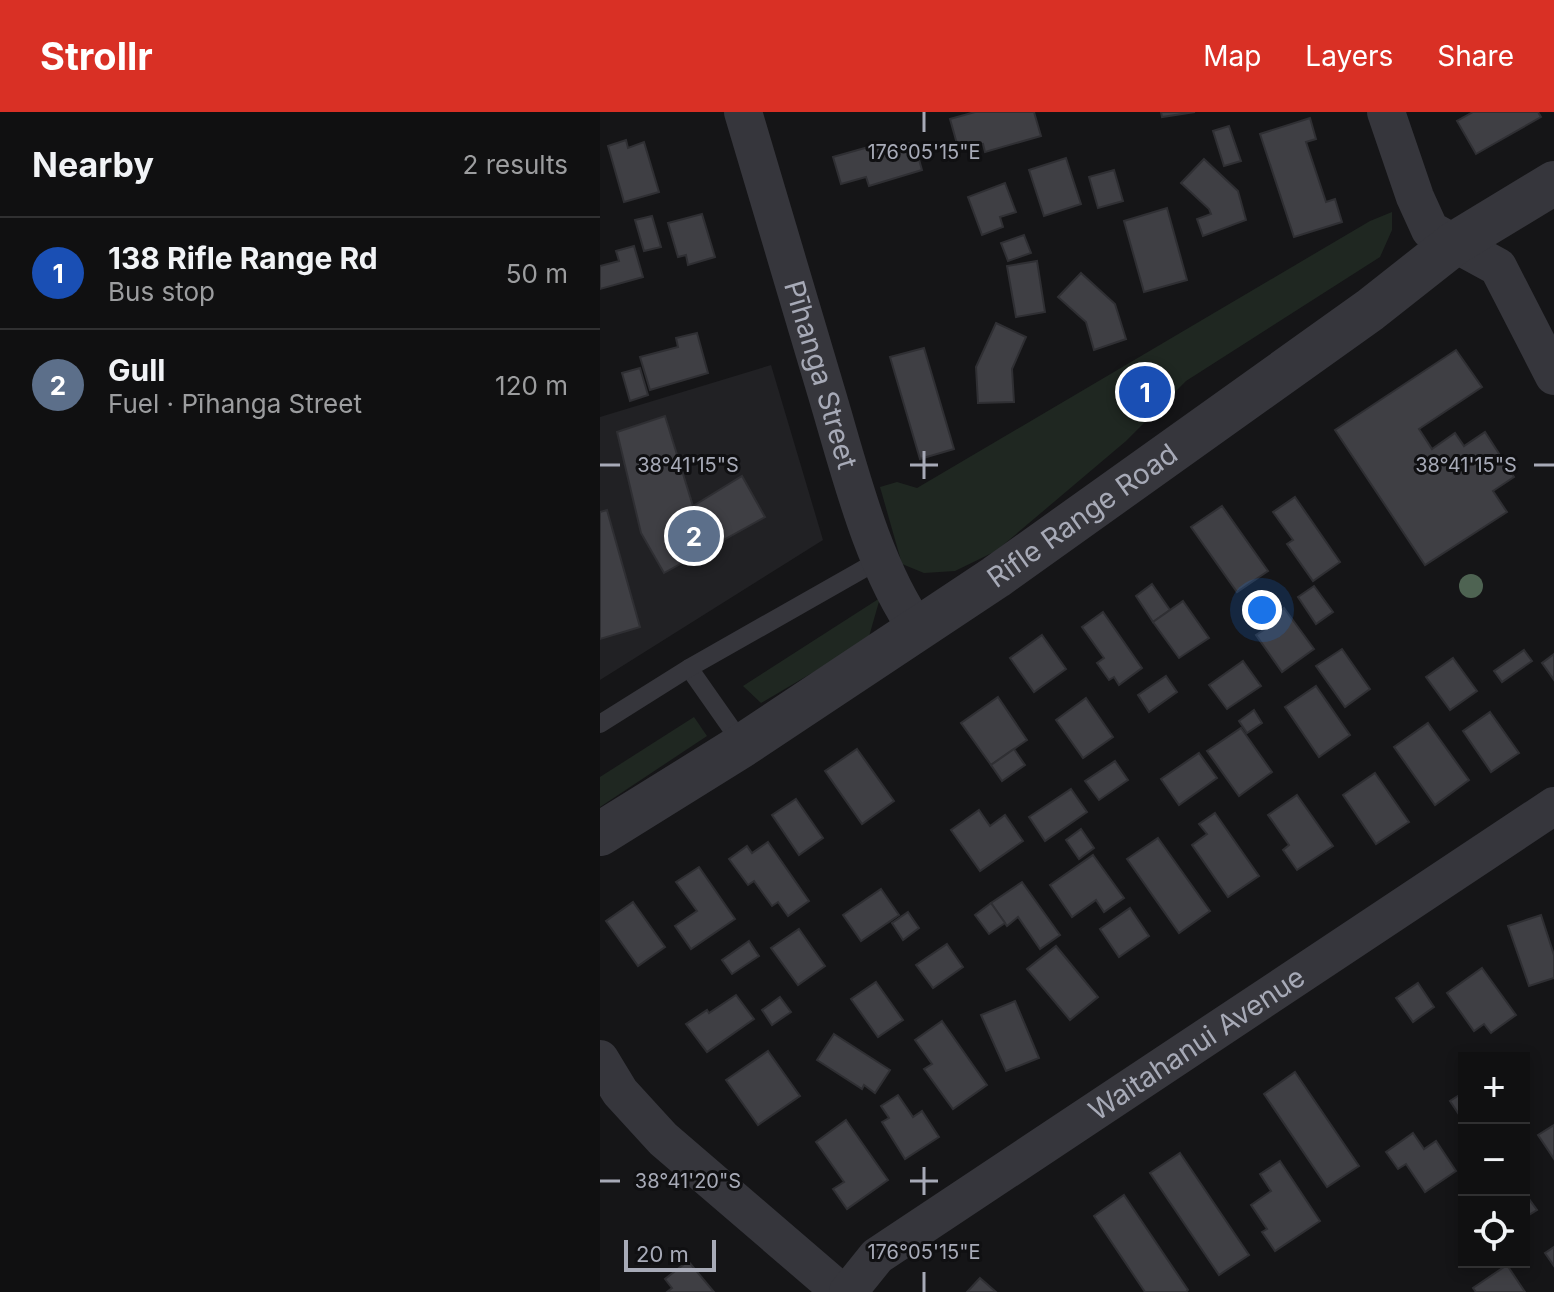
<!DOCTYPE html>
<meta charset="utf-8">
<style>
body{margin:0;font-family:Inter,sans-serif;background:#1e1e1f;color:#f1f3f6}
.controls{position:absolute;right:24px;bottom:24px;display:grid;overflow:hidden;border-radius:0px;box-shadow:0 4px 12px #0003}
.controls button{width:72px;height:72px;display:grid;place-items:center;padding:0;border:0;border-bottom:2px solid #303031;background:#101011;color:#f1f3f6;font:40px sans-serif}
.scale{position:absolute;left:24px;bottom:20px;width:92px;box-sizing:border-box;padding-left:8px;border:4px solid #a7aab7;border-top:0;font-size:22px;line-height:28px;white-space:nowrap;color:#a7aab7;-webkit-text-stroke:6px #101012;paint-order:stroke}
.you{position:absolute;left:662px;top:498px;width:28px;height:28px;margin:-20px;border:6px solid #fff;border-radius:50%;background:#1a73e8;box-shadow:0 0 0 12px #1a73e833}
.badge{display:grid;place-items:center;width:52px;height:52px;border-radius:50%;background:#d93025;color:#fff;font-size:26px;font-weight:700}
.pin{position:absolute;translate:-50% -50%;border:4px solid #fff;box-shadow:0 2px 8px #0006}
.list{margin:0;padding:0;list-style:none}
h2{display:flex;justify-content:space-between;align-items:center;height:104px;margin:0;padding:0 32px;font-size:34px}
h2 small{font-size:26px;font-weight:400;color:#9c9d9f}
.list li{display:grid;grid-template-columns:52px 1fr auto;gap:24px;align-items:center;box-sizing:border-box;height:112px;padding:0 32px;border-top:2px solid #303031}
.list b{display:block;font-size:30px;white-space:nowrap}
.list p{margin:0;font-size:26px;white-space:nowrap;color:#9c9d9f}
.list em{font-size:26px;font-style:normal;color:#9c9d9f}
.icon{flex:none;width:44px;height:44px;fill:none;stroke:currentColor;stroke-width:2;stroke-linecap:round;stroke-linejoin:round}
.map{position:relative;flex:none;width:954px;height:1180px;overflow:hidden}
header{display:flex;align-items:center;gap:48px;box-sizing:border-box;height:112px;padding:0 40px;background:#d93025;color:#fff}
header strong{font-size:38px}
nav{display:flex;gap:44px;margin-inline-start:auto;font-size:28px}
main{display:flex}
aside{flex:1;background:#101011}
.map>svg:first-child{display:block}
.built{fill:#212124}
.green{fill:#1f2721}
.building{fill:#3f3f44;stroke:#2f2f33;stroke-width:2}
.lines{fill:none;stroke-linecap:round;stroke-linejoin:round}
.service{stroke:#36363c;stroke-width:18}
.minor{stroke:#36363c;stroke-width:38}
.tertiary{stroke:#36363c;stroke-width:44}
.tree{fill:#4e6352}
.ticks{fill:none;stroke:#a7aab7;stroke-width:3}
.labels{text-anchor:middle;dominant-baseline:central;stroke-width:6;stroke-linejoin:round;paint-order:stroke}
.street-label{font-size:28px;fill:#a7aab7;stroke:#101012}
.ticks-label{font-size:20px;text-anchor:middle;fill:#a7aab7;stroke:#101012;stroke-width:6;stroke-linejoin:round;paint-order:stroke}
</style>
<header>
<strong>Strollr</strong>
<nav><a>Map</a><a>Layers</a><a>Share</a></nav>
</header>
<main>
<aside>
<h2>Nearby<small>2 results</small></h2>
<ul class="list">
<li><span class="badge" style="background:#1a4fb4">1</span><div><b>138 Rifle Range Rd</b><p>Bus stop</p></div><em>50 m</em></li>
<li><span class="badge" style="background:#5c6f8a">2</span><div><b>Gull</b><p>Fuel · Pīhanga Street</p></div><em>120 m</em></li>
</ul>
</aside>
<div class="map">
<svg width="954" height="1180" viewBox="0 0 954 1180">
<rect width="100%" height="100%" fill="#151517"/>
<path class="built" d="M171 253 223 428 0 568V305Z"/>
<g class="green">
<path d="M792 100V118L780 145 586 269 526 329 396 439 355 459 324 461 302 452 280 375 297 370 317 376 770 109Z"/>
<path d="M280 486 268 528 161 591 143 574Z"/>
<path d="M94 605 107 624 0 695V665Z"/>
</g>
<g class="building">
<path d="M375 0H434L441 24 385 40 383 32 359 39 350 7Z"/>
<path d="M561 0H595L562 5Z"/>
<path d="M873 0H938L941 5 876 42 857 9Z"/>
<path d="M710 6 716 27 706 30 726 90 735 87 742 110 694 125 660 22Z"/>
<path d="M629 14 641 49 624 54 613 19Z"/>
<path d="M26 28 28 36 44 30 59 80 24 90 8 34Z"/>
<path d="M314 30 322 58 269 74 266 65 241 72 233 45 279 32 281 39Z"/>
<path d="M466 46 481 92 444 104 429 58Z"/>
<path d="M604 47 638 79 646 108 603 124 597 107 611 102 609 97 581 71Z"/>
<path d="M514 58 523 89 498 96 489 65Z"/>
<path d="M405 71 416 100 400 105 403 115 382 123 368 85Z"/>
<path d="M567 96 587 168 544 180 524 109Z"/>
<path d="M102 102 115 145 88 153 86 143 78 145 68 111Z"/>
<path d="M52 104 61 135 44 139 35 108Z"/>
<path d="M424 123 431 141 408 149 401 131Z"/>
<path d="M34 134 43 165 0 177V154L19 149 16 139Z"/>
<path d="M437 149 445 200 416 205 407 154Z"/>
<path d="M481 161 515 192 526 227 494 238 486 210 458 185Z"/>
<path d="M396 211 426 225 412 257 414 290 378 291 376 255Z"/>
<path d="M97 221 108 261 50 278 40 245 78 235 76 226Z"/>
<path d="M324 236 354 337 320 347 290 245Z"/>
<path d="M856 238 882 275 819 317 832 337 855 321 864 334 885 320 914 365 893 379 907 400 825 453 735 318Z"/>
<path d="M40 256 48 283 30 289 22 261Z"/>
<path d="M65 304 93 394 142 364 165 405 64 461 41 421 17 320Z"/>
<path d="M695 385 740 450 713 469 687 432 693 428 673 400Z"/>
<path d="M622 394 668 459 637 480 591 415Z"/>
<path d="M7 398 40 515 0 527V400Z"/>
<path d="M552 472 570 498 553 510 536 484Z"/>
<path d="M714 474 733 500 716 512 698 485Z"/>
<path d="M583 489 609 526 579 546 553 510Z"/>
<path d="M684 496 714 537 682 560 656 523 673 512 669 507Z"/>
<path d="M503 500 542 556 519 573 514 565 509 568 497 551 504 546 482 515Z"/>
<path d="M442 523 466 557 434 580 410 546Z"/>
<path d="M742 537 770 577 745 595 716 554Z"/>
<path d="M924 538 932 549 902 570 894 559Z"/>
<path d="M954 542V568L942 551Z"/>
<path d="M853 546 877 579 850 598 826 565Z"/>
<path d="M643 549 661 574 627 597 609 573Z"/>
<path d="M566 564 577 580 549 600 538 583Z"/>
<path d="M716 574 750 623 719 645 685 595Z"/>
<path d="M398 585 427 628 391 653 361 611Z"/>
<path d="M486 586 513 625 483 646 456 608Z"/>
<path d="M654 598 662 611 647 621 639 609Z"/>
<path d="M890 600 919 641 891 660 863 619Z"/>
<path d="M828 611 869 668 835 693 794 635Z"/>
<path d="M641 616 672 660 639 684 607 639Z"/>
<path d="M257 637 294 689 262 712 225 659Z"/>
<path d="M414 637 425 653 402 669 391 653Z"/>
<path d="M599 641 617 666 579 693 561 667Z"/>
<path d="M515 649 528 668 499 688 485 669Z"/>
<path d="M775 661 809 710 776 732 743 683Z"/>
<path d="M471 677 487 700 445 729 429 705Z"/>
<path d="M697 683 733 734 697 758 683 738 689 733 668 703Z"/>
<path d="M196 687 223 726 199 743 172 703Z"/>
<path d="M379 698 390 714 405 703 423 729 380 759 351 718Z"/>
<path d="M615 701 659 764 628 785 592 733 607 722 599 712Z"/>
<path d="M481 717 494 736 479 747 466 728Z"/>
<path d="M558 726 610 799 579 821 527 747Z"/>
<path d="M168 730 209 789 188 804 178 790 172 794 154 769 148 773 129 747 147 734 152 741Z"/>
<path d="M493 743 524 786 504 800 496 788 472 805 450 773Z"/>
<path d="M99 755 135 807 91 837 75 814 97 799 76 770Z"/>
<path d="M422 770 460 823 440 837 418 805 407 814 391 791Z"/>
<path d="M281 777 299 803 261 829 243 803Z"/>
<path d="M33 790 65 835 38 854 6 809Z"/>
<path d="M391 791 405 811 389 822 375 803Z"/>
<path d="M530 796 549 824 519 845 500 817Z"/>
<path d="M308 800 319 816 303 828 292 811Z"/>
<path d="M941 803 954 843V866L929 874 908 814Z"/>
<path d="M199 817 225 854 198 873 171 836Z"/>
<path d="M149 829 159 844 132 862 122 848Z"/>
<path d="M347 832 363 855 333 876 316 853Z"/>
<path d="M456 834 498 885 470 908 427 857Z"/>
<path d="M882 856 916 903 891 921 884 912 874 919 847 881Z"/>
<path d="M276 870 303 908 278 925 251 887Z"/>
<path d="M818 871 834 895 813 910 796 886Z"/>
<path d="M136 883 154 907 107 940 86 912 107 898 109 901Z"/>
<path d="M180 885 191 900 172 913 162 898Z"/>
<path d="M415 889 439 946 406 959 381 903Z"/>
<path d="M342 909 387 973 353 997 324 957 332 952 315 928Z"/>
<path d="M234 922 290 958 275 981 264 973 262 977 217 948Z"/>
<path d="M168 939 200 984 158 1013 126 968Z"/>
<path d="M695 960 759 1054 727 1075 664 982Z"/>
<path d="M864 980V1010L850 989Z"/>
<path d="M298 983 313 1005 322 999 339 1025 305 1047 282 1010 289 1006 281 994Z"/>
<path d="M246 1008 288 1068 247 1097 233 1077 244 1070 216 1030Z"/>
<path d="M954 1013V1047L938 1023Z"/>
<path d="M813 1021 824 1037 836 1029 856 1059 825 1080 806 1052 798 1057 786 1040Z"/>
<path d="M580 1041 649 1143 619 1163 550 1061Z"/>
<path d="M680 1049 720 1109 675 1139 662 1120 667 1117 651 1093 671 1079 660 1062Z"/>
<path d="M924 1080 937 1098 924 1106Z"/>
<path d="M524 1083 588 1178 586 1180H545L494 1104Z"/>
<path d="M954 1135V1154L945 1141Z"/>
<path d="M88 1149 114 1180H67L72 1176 65 1167Z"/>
<path d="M907 1153 925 1180H876L873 1176Z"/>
<path d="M380 1166 396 1180H367Z"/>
</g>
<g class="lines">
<g class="service">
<path d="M89 556 143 633"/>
<path d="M0 612 89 556 281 447"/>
</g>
<g class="minor">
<path id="s1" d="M143 0C171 95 200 191 228 286 250 360 273 455 318 518"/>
<path d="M786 0 815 85 830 118 898 155 954 264"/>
<path d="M0 947 20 980 63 1027 241 1180"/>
<path id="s2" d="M248 1180 277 1144 954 694"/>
</g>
<path class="tertiary" id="s3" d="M0 722 143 633 396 465 770 198 855 131 954 71"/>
</g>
<circle class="tree" cx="871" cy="474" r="12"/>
<path class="ticks" d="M324 0V20M324 339V367M0 353H20M310 353H338M934 353H954M324 1055V1083M0 1069H20M310 1069H338M324 1160V1180"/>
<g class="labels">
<g class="street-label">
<text stroke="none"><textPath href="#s1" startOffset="274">Pīhanga Street</textPath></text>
<text stroke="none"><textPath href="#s3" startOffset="578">Rifle Range Road</textPath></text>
<text stroke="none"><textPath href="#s2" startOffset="430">Waitahanui Avenue</textPath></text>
</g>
</g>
<g class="ticks-label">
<text x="324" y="47">176°05'15"E</text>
<text x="88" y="360">38°41'15"S</text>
<text x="866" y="360">38°41'15"S</text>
<text x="88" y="1076">38°41'20"S</text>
<text x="324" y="1147">176°05'15"E</text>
</g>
</svg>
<div class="controls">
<button>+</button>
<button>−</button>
<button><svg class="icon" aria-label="locate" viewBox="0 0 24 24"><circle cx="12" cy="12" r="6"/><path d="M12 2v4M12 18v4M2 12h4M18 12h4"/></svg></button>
</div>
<div class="scale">20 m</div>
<div class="you"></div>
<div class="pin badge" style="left:545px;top:280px;background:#1a4fb4">1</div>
<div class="pin badge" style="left:94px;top:424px;background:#5c6f8a">2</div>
</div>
</main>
